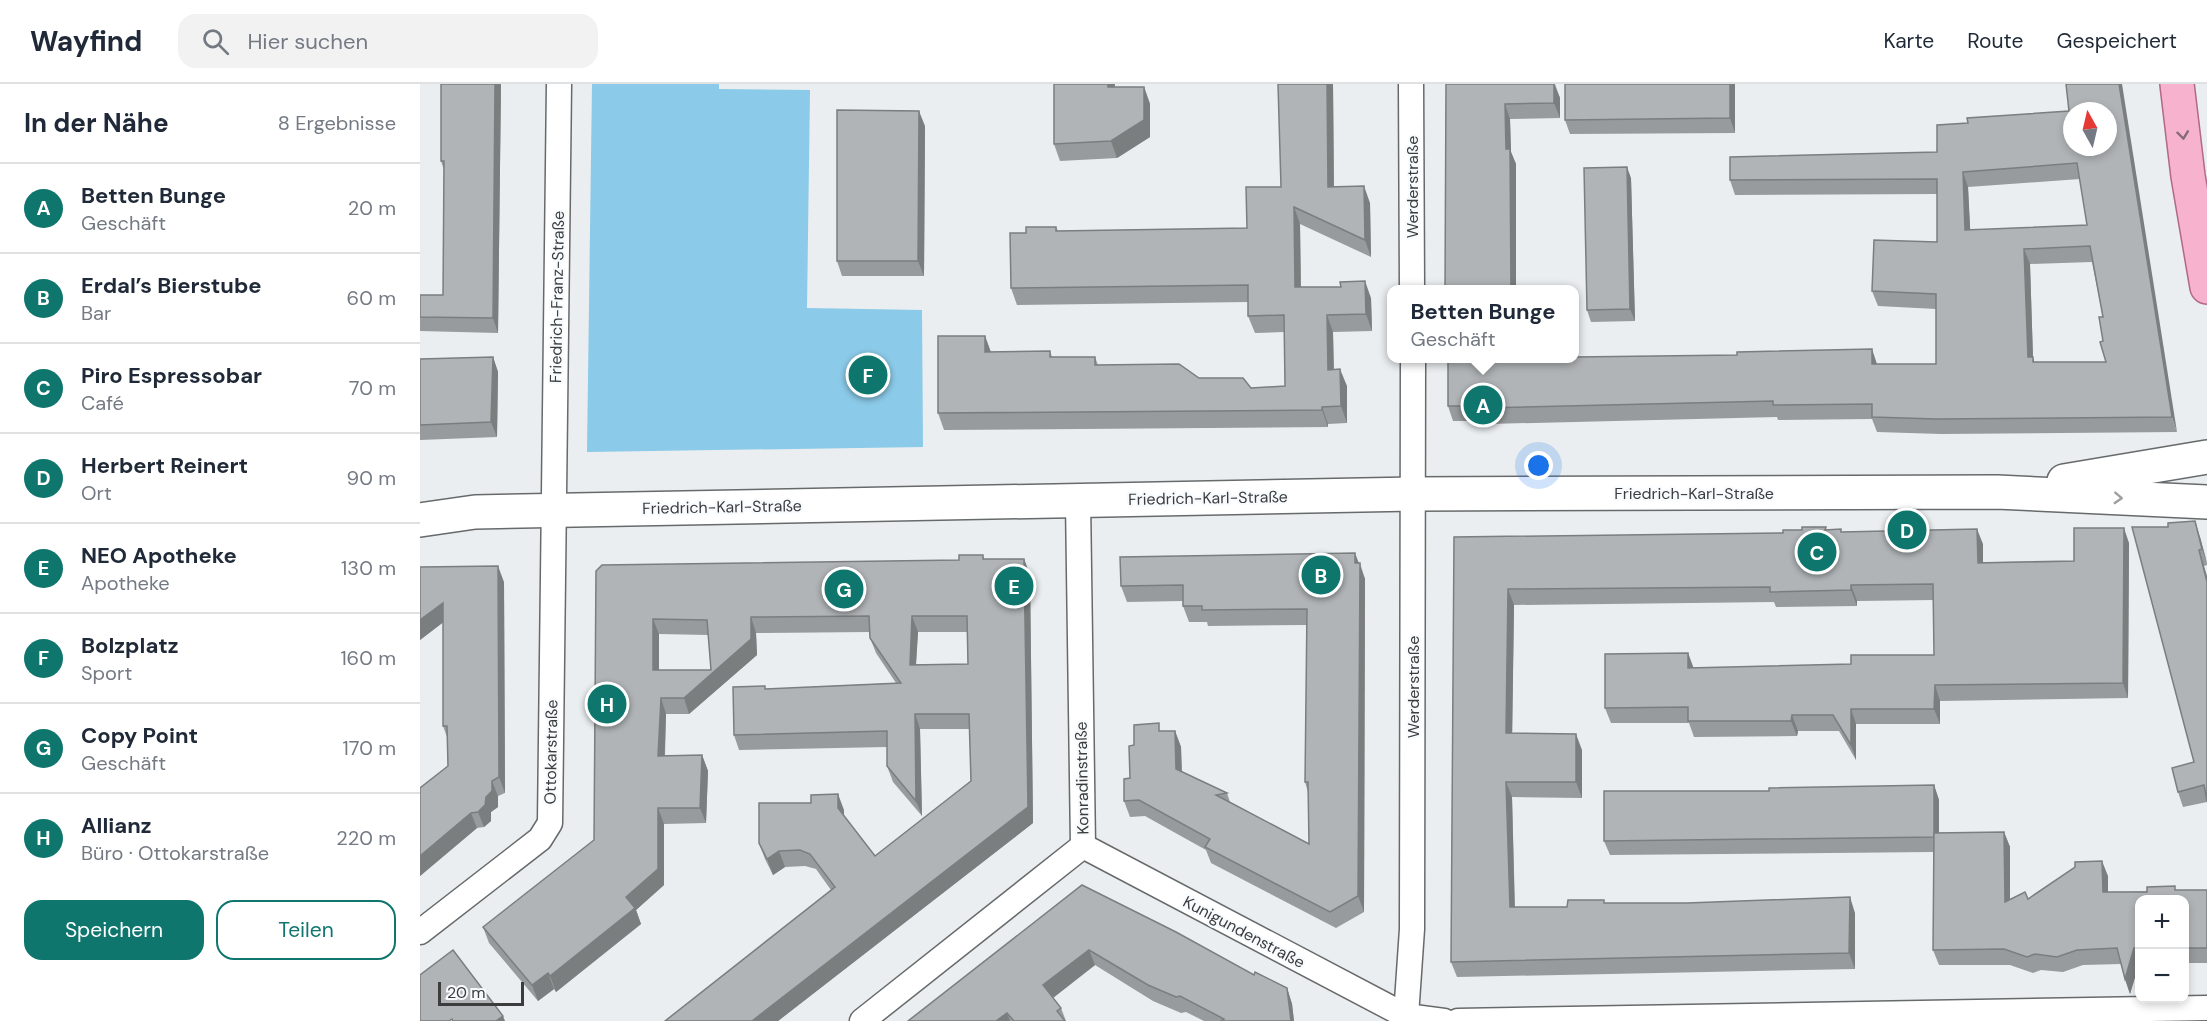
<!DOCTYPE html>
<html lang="de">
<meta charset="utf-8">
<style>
body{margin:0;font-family:"DM Sans",sans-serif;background:#f2f2f3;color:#1f2937}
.controls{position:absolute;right:18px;bottom:18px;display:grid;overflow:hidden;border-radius:12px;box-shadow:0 3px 9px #0003}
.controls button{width:54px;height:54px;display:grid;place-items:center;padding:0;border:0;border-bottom:2px solid #e0e1e3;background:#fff;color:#1f2937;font:30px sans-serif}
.compass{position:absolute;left:1643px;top:18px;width:54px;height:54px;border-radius:50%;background:#fff;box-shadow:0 3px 9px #0003;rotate:352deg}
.scale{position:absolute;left:18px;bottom:15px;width:86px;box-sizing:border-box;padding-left:6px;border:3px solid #3b3d3d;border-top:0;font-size:16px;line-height:21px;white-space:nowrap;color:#3b3d3d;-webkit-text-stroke:4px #f8fbfd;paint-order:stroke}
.you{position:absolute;left:1119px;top:382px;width:21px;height:21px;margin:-15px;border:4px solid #fff;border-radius:50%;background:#1a73e8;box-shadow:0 0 0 9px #1a73e833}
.badge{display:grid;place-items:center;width:39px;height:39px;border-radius:50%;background:#0f766e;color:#fff;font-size:20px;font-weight:700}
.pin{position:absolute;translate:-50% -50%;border:3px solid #fff;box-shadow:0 2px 6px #0006}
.popup{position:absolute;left:967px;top:201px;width:192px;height:78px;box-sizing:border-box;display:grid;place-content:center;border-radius:12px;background:#fff;filter:drop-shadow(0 2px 4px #0005);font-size:20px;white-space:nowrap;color:#747a83}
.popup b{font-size:22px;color:#1f2937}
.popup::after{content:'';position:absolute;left:50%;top:100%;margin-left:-12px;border:12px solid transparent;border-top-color:#fff}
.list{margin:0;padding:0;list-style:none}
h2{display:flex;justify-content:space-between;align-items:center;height:78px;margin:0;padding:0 24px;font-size:26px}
h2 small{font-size:20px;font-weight:400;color:#747a83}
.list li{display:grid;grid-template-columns:39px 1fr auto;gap:18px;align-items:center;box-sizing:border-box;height:90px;padding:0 24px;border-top:2px solid #e0e1e3}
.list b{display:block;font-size:22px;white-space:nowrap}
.list p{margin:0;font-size:20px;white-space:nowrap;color:#747a83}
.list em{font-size:20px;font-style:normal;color:#747a83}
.actions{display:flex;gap:12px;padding:18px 24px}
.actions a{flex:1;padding:14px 0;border:2px solid #0f766e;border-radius:18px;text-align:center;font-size:21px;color:#0f766e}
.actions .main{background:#0f766e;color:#fff}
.icon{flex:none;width:33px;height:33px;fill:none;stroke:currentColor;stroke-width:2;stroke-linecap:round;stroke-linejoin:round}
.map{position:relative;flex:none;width:1787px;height:937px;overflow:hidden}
header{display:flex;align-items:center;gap:36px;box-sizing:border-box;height:84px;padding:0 30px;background:#fff;border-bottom:2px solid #e0e1e3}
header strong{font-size:28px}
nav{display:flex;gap:33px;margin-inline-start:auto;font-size:21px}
.search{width:420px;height:54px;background:#f2f2f3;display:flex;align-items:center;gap:15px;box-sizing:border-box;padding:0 21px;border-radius:18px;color:#747a83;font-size:22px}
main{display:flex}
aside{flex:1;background:#fff}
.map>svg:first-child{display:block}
.green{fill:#8bcae8}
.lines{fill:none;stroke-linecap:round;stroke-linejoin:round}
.street-casing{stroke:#676a6b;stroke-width:27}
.secondary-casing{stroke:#676a6b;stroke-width:36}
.primary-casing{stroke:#b26984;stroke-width:36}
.street{stroke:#fff;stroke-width:24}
.secondary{stroke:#fff;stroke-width:33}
.primary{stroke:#f7b3cd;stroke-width:33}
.wall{fill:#979b9d;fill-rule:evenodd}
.shaded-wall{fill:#7b7e7f}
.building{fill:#b0b4b6;stroke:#7b7e7f;stroke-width:1.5;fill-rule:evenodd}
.oneway{stroke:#866c77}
.oneway2{stroke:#9d9e9e}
.labels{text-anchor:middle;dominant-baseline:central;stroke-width:4.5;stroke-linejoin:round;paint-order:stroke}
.street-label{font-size:16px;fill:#3b3d3d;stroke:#f8fbfd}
</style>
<header>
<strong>Wayfind</strong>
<div class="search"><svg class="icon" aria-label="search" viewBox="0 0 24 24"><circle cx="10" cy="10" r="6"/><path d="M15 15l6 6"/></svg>Hier suchen</div>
<nav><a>Karte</a><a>Route</a><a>Gespeichert</a></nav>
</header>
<main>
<aside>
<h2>In der Nähe<small>8 Ergebnisse</small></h2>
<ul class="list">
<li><span class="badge">A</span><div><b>Betten Bunge</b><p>Geschäft</p></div><em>20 m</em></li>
<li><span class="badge">B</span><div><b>Erdal’s Bierstube</b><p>Bar</p></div><em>60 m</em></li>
<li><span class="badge">C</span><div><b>Piro Espressobar</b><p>Café</p></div><em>70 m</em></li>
<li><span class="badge">D</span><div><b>Herbert Reinert</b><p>Ort</p></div><em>90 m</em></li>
<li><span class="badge">E</span><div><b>NEO Apotheke</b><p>Apotheke</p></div><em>130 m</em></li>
<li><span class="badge">F</span><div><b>Bolzplatz</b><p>Sport</p></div><em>160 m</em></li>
<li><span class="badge">G</span><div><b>Copy Point</b><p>Geschäft</p></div><em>170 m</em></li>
<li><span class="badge">H</span><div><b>Allianz</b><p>Büro · Ottokarstraße</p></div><em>220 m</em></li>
</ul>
<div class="actions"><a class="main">Speichern</a><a>Teilen</a></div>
</aside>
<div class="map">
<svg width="1787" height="937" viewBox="0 0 1787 937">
<rect width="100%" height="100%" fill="#eaeef0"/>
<path class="green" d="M172 0H299V5L390 6 387 224 502 226 503 363 167 368Z"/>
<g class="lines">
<g class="street-casing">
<g id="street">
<path d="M991 0 992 206"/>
<path d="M658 417 663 762"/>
<path d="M663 762 986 932 1024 937"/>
<path d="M0 848 120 755 130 739 139 0"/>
<path d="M986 932 992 845 993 274"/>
<path d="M442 937 663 762"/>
<path d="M1038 937 1787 924"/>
</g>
</g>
<g class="secondary-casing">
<g id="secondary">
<path d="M1644 397 1787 373"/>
<path d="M0 436 55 428 994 410 1577 408 1787 418"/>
</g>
</g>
<g class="primary-casing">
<path id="primary" d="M1757 0 1768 92 1787 203"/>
</g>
<use href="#street" class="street"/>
<use href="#secondary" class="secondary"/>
<use href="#primary" class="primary"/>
</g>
<g class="wall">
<path d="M21 0H81L78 249 0 247V211H23L24 86 21 77Z"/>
<path d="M913 0 914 103 950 119 951 173 880 140 881 203 951 214 952 247 913 248 914 286 927 302V339L908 340V343L524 346 518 329 565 252 571 268 630 267 632 273H675L678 281 779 294 831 304 865 302 864 248 835 249 828 232V218L597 221 591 204 606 149 636 143 638 147 827 144 861 103Z"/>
<path d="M1026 0H1135L1140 14V34L1090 35 1091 68 1096 80V206H1025Z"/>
<path d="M1315 0V49L1150 50 1145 36Z"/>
<path d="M695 3H724L730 20V53L697 74 640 77 634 60Z"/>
<path d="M1649 27 1757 348 1521 350 1457 348 1452 335 1358 336 1357 333 1069 340 1068 337H1033L1028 322 1457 280H1516V225L1458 222 1452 207 1517 158V110L1315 111 1310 96 1517 68 1548 39ZM1660 95 1667 141 1550 146 1548 103ZM1672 178 1683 233V257L1686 278H1614L1613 274 1610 180Z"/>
<path d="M505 42 504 192H422L417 177Z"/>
<path d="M1211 94 1215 237 1171 238 1167 226Z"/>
<path d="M73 273 78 288 77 353 0 356V275Z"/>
<path d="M1712 443 1780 453 1787 479V481L1784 482 1787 718 1763 723 1758 708 1774 678Z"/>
<path d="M1407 446 1422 448 1563 460V478L1654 477 1709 459 1708 614 1520 617V640H1436V676L1419 647H1378L1377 652 1274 653 1269 639H1191L1185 624 1268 569 1273 584 1431 580 1514 571V516L1437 517V522L1356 523 1354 518 1094 521 1092 649 1162 666V714L1092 713 1095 823H1147L1185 819 1435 829V885L1037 893 1031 878 1034 453 1363 449Z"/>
<path d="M563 471 564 475H604L610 491 613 739 358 937H245L411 806 396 785 385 782 365 783 353 791 345 775 339 759 424 726V732L455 772 551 697 550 645H500L502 732 473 698 467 682V663L319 666 314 651 346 605 476 599 456 569 450 554V548L336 549 337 571 269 630H246L245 672 282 671 288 687 286 739 244 740V801L216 826 221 840 136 908 134 905 118 917 69 859 63 843 174 756 176 487 539 476ZM498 548H547L548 580H496ZM239 550 288 551 291 586H239Z"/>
<path d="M940 479 945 495 944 828 916 844 791 779 786 766 725 732 710 733 704 717 710 694 714 661 742 647H755L761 663 762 688 807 709 810 718 889 760 888 708 885 698 887 541 788 542 787 538H769L763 522V517L707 518 701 502Z"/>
<path d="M0 483 84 498 85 709 78 712V723L71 728V737L64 743 57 744 0 792V704L28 682 27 653 23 642V538L0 556Z"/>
<path d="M1514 701 1519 716V749L1584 748 1590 763V815H1608L1688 792V808L1787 806V879H1764V816H1719V880L1710 910 1705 895 1701 880 1663 881 1643 888 1621 886 1613 889 1590 881H1519L1513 866V768L1190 771 1184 757 1349 707Z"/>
<path d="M662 801 834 891 867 904 872 920 874 937H784L766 928 761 929 733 917 675 881 633 914 641 924 646 937H488Z"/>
</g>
<g class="shaded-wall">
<path d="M75 0H81L78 249 73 234Z"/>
<path d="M688 0H695L694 20 688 3Z"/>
<path d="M907 0H913L914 120 908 103Z"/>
<path d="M1134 0 1140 14V34L1134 19Z"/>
<path d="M1310 0H1315V49L1310 34Z"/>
<path d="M1699 0H1702L1757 348 1752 333Z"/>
<path d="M724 3 730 20V53L697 74 691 57Z"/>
<path d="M1085 20 1090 35 1091 68 1096 80V206H1091Z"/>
<path d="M499 27 505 42 504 192 498 177Z"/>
<path d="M1207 83 1211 94 1215 237 1210 225Z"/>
<path d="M1543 88 1548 103 1551 161 1545 146Z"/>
<path d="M944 102 950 119 951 173 945 156Z"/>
<path d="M874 123 880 140 881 220 875 203Z"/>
<path d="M1604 165 1610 180 1613 274 1618 288 1608 273Z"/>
<path d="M945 197 951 214 952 247 946 230Z"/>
<path d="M907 231 913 248 914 303 908 286Z"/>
<path d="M565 252 571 269 565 268Z"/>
<path d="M1452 265 1457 280H1452Z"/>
<path d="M73 273 78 288 77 353 71 338Z"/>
<path d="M920 285 927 302V339L921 322Z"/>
<path d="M902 323 908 340V343L902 326Z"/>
<path d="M1775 437 1780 453 1787 479 1782 465Z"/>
<path d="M1704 444 1709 459 1708 614 1703 599Z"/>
<path d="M1557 445 1563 460V494L1558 479Z"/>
<path d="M1779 466 1784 482 1787 492V498Z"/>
<path d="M935 469 945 495 944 828 938 812Z"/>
<path d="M604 475 610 491 613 739 358 937H332L608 723Z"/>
<path d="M78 482 84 498 85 709 79 693Z"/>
<path d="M1431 501 1437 517V522L1431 506Z"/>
<path d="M1088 505 1094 521 1092 664 1086 649Z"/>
<path d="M23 519 29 534 0 556V536Z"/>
<path d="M492 532 498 548 495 596 490 581Z"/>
<path d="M331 533 336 549 337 571 269 630 264 614 331 555Z"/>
<path d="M233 535 239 550V602L233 586Z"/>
<path d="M1268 569 1274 585 1268 584Z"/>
<path d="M1515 601 1520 617V640L1514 625Z"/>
<path d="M241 614 246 630 244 688 238 672Z"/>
<path d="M1431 625 1436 640V676L1431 661Z"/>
<path d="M495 630 500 645 502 732 496 717Z"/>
<path d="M1372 631 1378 647 1377 652 1371 637Z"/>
<path d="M755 647 761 663 762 701 756 685Z"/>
<path d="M1156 650 1162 666V714L1156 698Z"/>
<path d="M282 671 288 687 286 739 280 724Z"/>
<path d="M72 697 78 712V723L71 728V737L64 743 58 728 66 713Z"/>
<path d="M1086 698 1092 713 1095 839 1090 823Z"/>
<path d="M1514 701 1519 716V767L1514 753Z"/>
<path d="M418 710 424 726V740L418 724Z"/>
<path d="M238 724 244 740V801L216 826 221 840 136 908 130 892 206 813Z"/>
<path d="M51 729 57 744 0 792V772Z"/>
<path d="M1584 748 1590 763V833L1585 818Z"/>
<path d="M359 767 365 783 353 791 347 775Z"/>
<path d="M1682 777 1688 792V824L1683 808Z"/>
<path d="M1430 813 1435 829V885L1429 869Z"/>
<path d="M1714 864 1719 880 1710 910 1705 895Z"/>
<path d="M669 866 675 881 629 917 623 901Z"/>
<path d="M128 889 134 905 118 917 112 901Z"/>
<path d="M867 904 872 920 874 937H871Z"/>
<path d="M587 929 590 937H576Z"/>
<path d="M83 932 85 937H76Z"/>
</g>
<g class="building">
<path d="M21 0H75L73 234 0 233V211H23L24 77H21Z"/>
<path d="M634 0H688V3H724V36L691 57 634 60Z"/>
<path d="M858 0H907L908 103 944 102 945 156 874 123 875 203H921L920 198 945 197 946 230 907 231 908 286 920 285 921 322 902 323V326L518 329V252H565V268L630 267V273H675V281L759 280 779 294H823L831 304 865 302 864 231 828 232V201L591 204 590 149H606V143H636V147L827 144 826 103H861Z"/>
<path d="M1026 0H1134V19L1085 20 1086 65H1090L1091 206H1025Z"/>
<path d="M1145 0H1310V34L1145 36Z"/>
<path d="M1646 0H1699L1752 333 1516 335 1452 333V320L1353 321V317L1064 324 1063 322H1028V274H1155V273L1317 271V268L1452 265V280H1516V210L1452 207 1454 156 1517 158V95L1310 96V73L1517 68V41L1548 39 1547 34 1649 27ZM1652 27H1688V63H1652ZM1657 79 1667 141 1545 146 1543 88ZM1670 162 1683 233H1679L1683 257 1680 258 1686 278H1613V273H1608L1604 165Z"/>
<path d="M417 26 499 27 498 177H417Z"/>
<path d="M1207 83 1210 225 1167 226 1164 84Z"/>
<path d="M73 273 71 338 0 341V275Z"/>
<path d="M1775 437 1782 465 1779 466 1787 498V717L1784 701 1758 708 1752 684 1774 678 1712 443H1748V439Z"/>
<path d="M1382 443H1406L1405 446 1421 445V448L1557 445 1558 479 1654 477V444H1704L1703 599 1515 601 1514 625H1431V661L1413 631H1372L1371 637H1268V623L1185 624V570L1268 569V584L1431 580V571H1514L1513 500 1431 501V506L1350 508V503L1088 505 1086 649 1156 650V698H1086L1090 823H1147L1148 816H1184V819H1267L1430 813 1429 869 1031 878 1034 453 1363 449V446H1382Z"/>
<path d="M935 469V479H940L938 812 910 828 785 763 790 755 719 716 704 717V695L710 694 709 662 714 661V641L739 639V647H755L756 685 807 709 796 711 889 760 888 698H885L887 525 782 526V522H763V501L701 502 700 473Z"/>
<path d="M539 471H563V475H604L608 723 332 937H245L415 803 390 770 380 766 359 767 347 775 339 759V719H391V711L418 710V724L455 772 551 697 549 630H495L496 717 467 682V647L314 651 313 603 345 602V605L481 599 450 554 449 532 331 533V555L264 614H241L238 672 282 671 280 724H238V785L206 813 215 824 130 892 128 889 112 901 63 843 174 756 176 487 182 481 539 476ZM492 532H547L548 580 490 581ZM233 535 287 536 291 586H233Z"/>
<path d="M78 482 79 693 72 697V707L66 713 65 721 58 728 51 729 0 772V704L28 682 27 642H23V519L0 536V483Z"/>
<path d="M1514 701V753L1184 757V707H1349V704Z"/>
<path d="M1584 748 1585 818 1605 808 1608 815 1655 783V778L1682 777 1683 808H1727V803L1755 802V806H1787V864H1764V816H1719V864H1714L1705 895 1697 864 1657 866 1637 873 1615 870 1607 873 1584 865 1513 866 1514 749Z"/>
<path d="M662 801 756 848 834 891 835 888 867 904 871 937H801L804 935 760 912 756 913 728 901 669 866 623 901 641 924 637 927 645 937H594L587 929 576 937H488Z"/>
<path d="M33 866 83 932 76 937H33L32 935 29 937H0V891Z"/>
</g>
<defs><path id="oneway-chevron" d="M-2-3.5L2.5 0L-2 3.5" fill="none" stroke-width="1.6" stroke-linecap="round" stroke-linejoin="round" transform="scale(1.5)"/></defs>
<use class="oneway" href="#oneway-chevron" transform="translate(1763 51) rotate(83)"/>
<use class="oneway2" href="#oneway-chevron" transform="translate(1698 414) rotate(3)"/>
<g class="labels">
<g class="street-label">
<text transform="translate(992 103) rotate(-90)">Werderstraße</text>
<text transform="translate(137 213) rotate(-89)">Friedrich-Franz-Straße</text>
<text x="1274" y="409">Friedrich-Karl-Straße</text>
<text transform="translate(788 414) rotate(-1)">Friedrich-Karl-Straße</text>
<text transform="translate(302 423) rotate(-1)">Friedrich-Karl-Straße</text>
<text transform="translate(993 603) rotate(-90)">Werderstraße</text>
<text transform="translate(131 668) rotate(-89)">Ottokarstraße</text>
<text transform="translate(662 694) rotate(-91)">Konradinstraße</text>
<text transform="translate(824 848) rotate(28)">Kunigundenstraße</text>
</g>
</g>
</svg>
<div class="controls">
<button>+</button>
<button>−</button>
</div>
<svg class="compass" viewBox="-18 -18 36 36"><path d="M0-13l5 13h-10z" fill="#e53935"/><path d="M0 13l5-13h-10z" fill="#747a83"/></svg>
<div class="scale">20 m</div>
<div class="you"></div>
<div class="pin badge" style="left:1063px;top:321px">A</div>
<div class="popup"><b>Betten Bunge</b>Geschäft</div>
<div class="pin badge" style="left:901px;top:491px">B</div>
<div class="pin badge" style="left:1397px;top:468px">C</div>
<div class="pin badge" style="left:1487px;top:446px">D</div>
<div class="pin badge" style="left:594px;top:502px">E</div>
<div class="pin badge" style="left:448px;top:291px">F</div>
<div class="pin badge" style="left:424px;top:505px">G</div>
<div class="pin badge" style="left:187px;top:620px">H</div>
</div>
</main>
